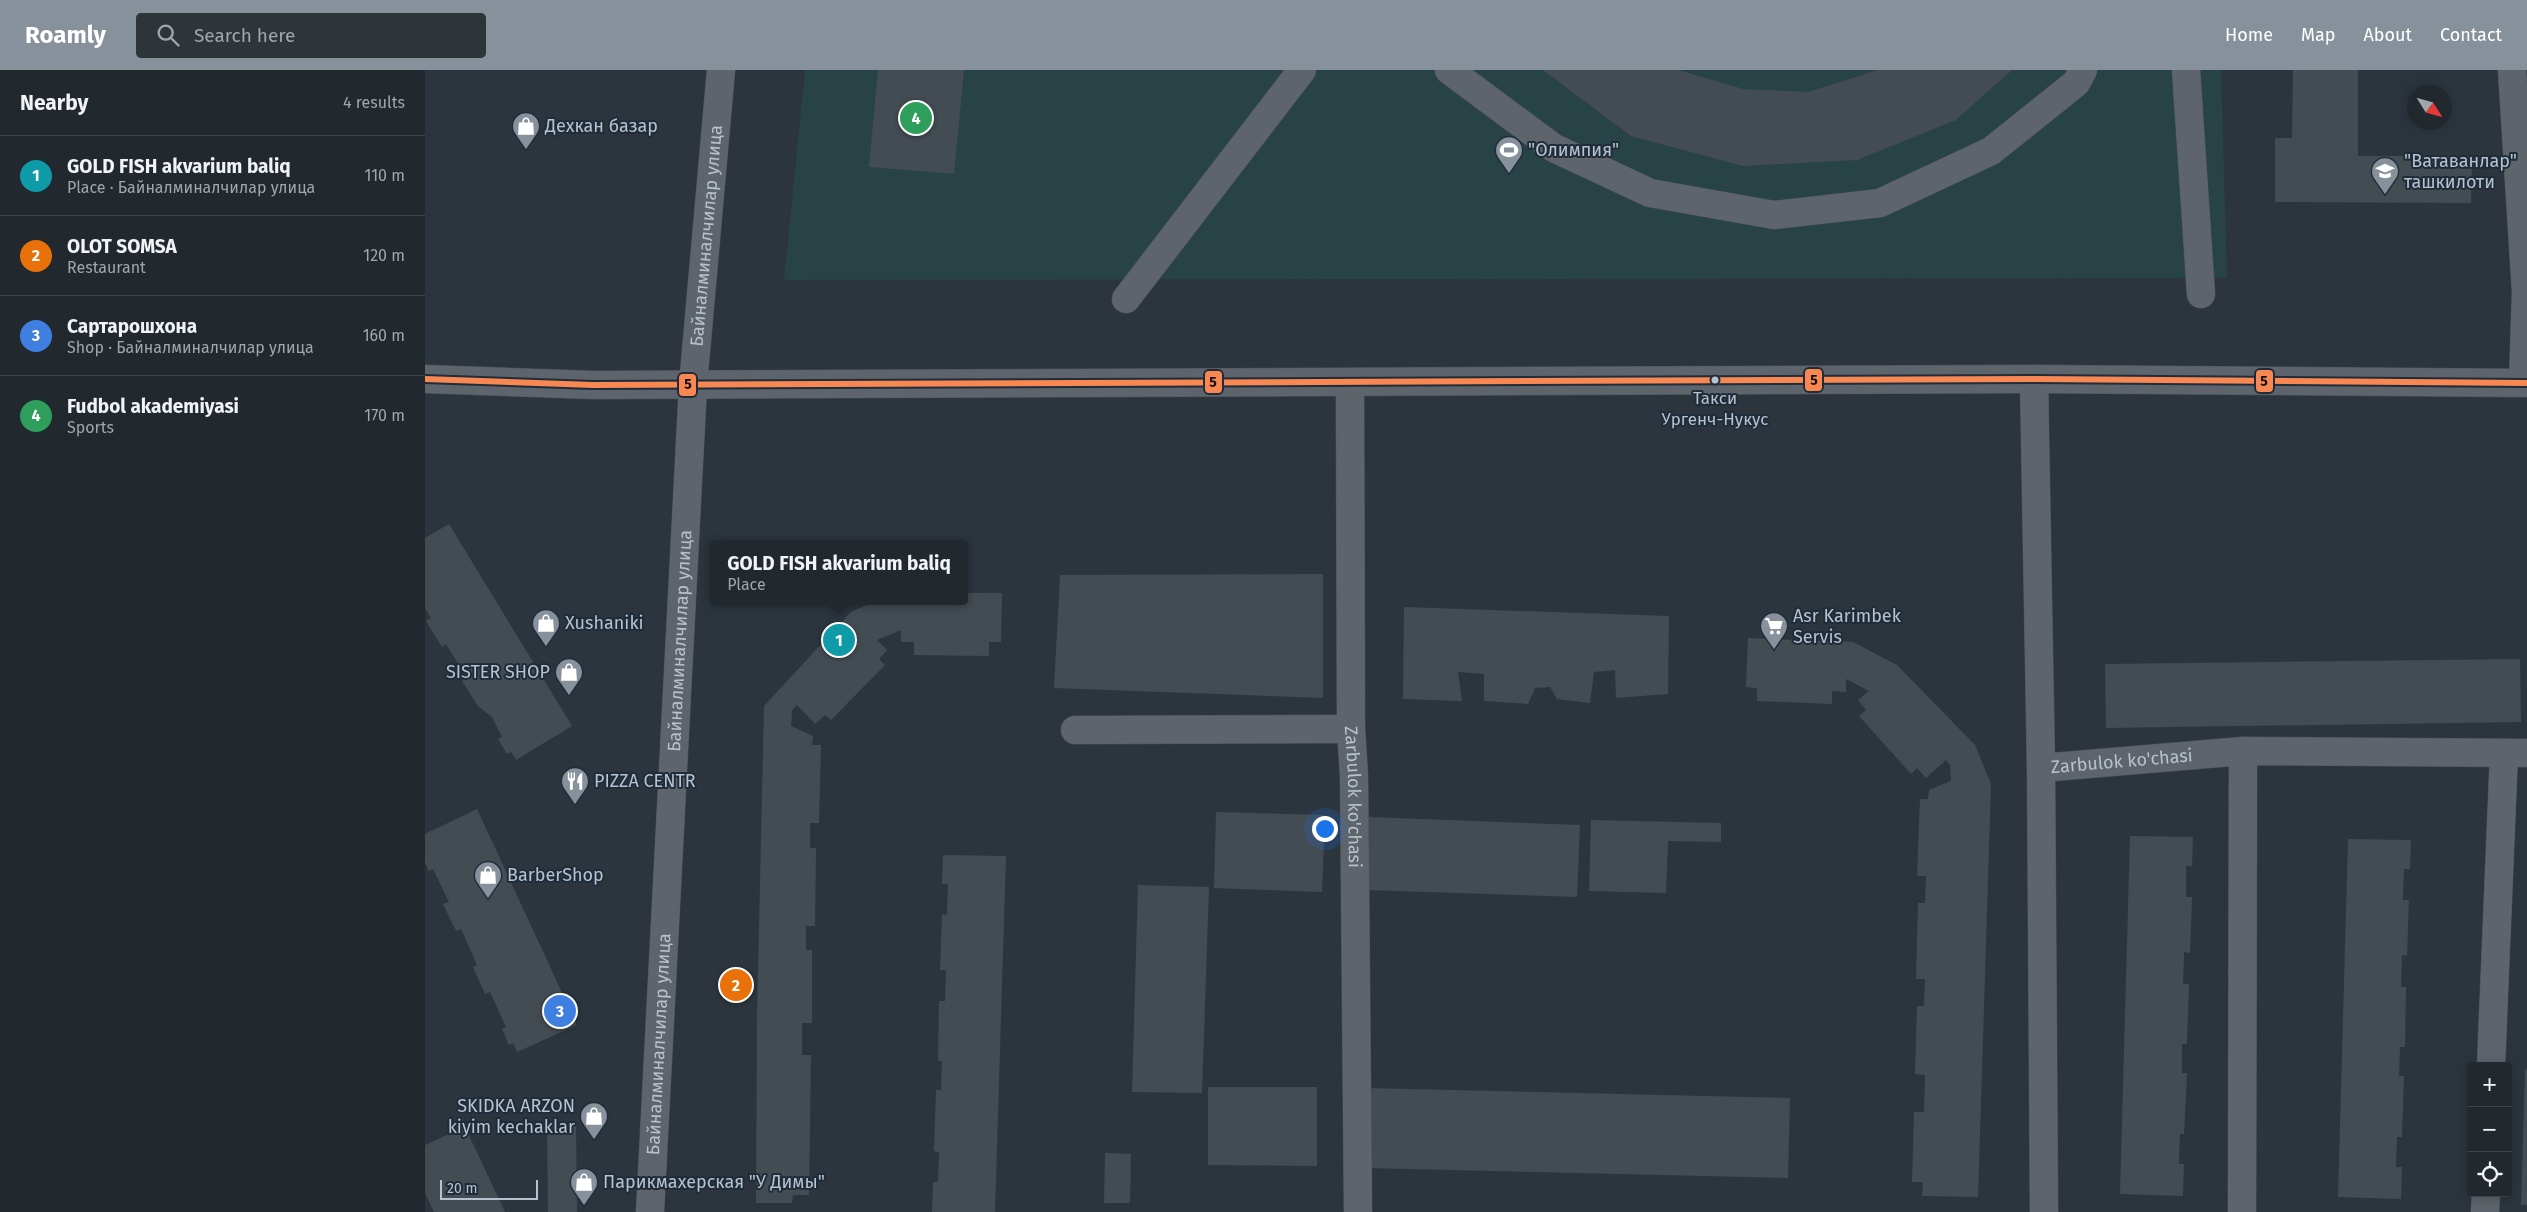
<!DOCTYPE html>
<meta charset="utf-8">
<style>
body{margin:0;font-family:"Fira Sans",sans-serif;background:#2d343a;color:#f1f3f6}
.controls{position:absolute;right:15px;bottom:15px;display:grid;overflow:hidden;border-radius:5px;box-shadow:0 2px 12px #0003}
.controls button{width:45px;height:45px;display:grid;place-items:center;padding:0;border:0;border-bottom:1px solid #3e444a;background:#21282e;color:#f1f3f6;font:25px sans-serif}
.compass{position:absolute;left:1982px;top:15px;width:45px;height:45px;border-radius:50%;background:#21282e;box-shadow:0 2px 12px #0003;rotate:127deg}
.scale{position:absolute;left:15px;bottom:12px;width:98px;box-sizing:border-box;padding-left:5px;border:2px solid #b8c2ce;border-top:0;font-size:14px;line-height:18px;white-space:nowrap;color:#b8c2ce;-webkit-text-stroke:4px #1f2c3a;paint-order:stroke}
.you{position:absolute;left:899px;top:758px;width:18px;height:18px;margin:-12px;border:4px solid #fff;border-radius:50%;background:#1a73e8;box-shadow:0 0 0 8px #1a73e833}
.badge{display:grid;place-items:center;width:32px;height:32px;border-radius:50%;background:#87919c;color:#fff;font-size:16px;font-weight:700}
.pin{position:absolute;translate:-50% -50%;border:2px solid #fff;box-shadow:0 1px 5px #0006}
.popup{position:absolute;left:285px;top:470px;width:258px;height:65px;box-sizing:border-box;display:grid;place-content:center;border-radius:5px;background:#21282e;filter:drop-shadow(0 1px 4px #0005);font-size:16px;white-space:nowrap;color:#a2a6aa}
.popup b{font-size:19px;color:#f1f3f6}
.popup::after{content:'';position:absolute;left:50%;top:100%;margin-left:-10px;border:10px solid transparent;border-top-color:#21282e}
.list{margin:0;padding:0;list-style:none}
h2{display:flex;justify-content:space-between;align-items:center;height:65px;margin:0;padding:0 20px;font-size:21px}
h2 small{font-size:16px;font-weight:400;color:#a2a6aa}
.list li{display:grid;grid-template-columns:32px 1fr auto;gap:15px;align-items:center;box-sizing:border-box;height:80px;padding:0 20px;border-top:1px solid #3e444a}
.list b{display:block;font-size:19px;white-space:nowrap}
.list p{margin:0;font-size:16px;white-space:nowrap;color:#a2a6aa}
.list em{font-size:16px;font-style:normal;color:#a2a6aa}
.icon{flex:none;width:28px;height:28px;fill:none;stroke:currentColor;stroke-width:2;stroke-linecap:round;stroke-linejoin:round}
.map{position:relative;flex:none;width:2102px;height:1142px;overflow:hidden}
header{display:flex;align-items:center;gap:30px;box-sizing:border-box;height:70px;padding:0 25px;background:#87919c;color:#fff}
header strong{font-size:24px}
nav{display:flex;gap:28px;margin-inline-start:auto;font-size:18px}
.search{width:350px;height:45px;background:#2d343a;display:flex;align-items:center;gap:12px;box-sizing:border-box;padding:0 18px;border-radius:5px;color:#a2a6aa;font-size:19px}
main{display:flex}
aside{flex:1;background:#21282e}
.map>svg:first-child{display:block}
.green{fill:#284345}
.building{fill:#444c53}
.lines{fill:none;stroke-linecap:round;stroke-linejoin:round}
.minor-casing{stroke:#4b5158;stroke-width:29}
.minor{stroke:#5d646b;stroke-width:28}
.bus-1-casing{stroke:#1f2c3a;stroke-width:10}
.bus-1{stroke:#f88751;stroke-width:6}
.bus-dot{fill:#b8c2ce;stroke:#1f2c3a;stroke-width:2}
.labels{text-anchor:middle;dominant-baseline:central;stroke-width:4;stroke-linejoin:round;paint-order:stroke}
.bus-label{font-size:17px;fill:#b8c2ce;stroke:#1f2c3a}
.poi-label{font-size:18px;fill:#b8c2ce;stroke:#1f2c3a;text-anchor:start}
.street-label{font-size:18px;fill:#b8c2ce;stroke:#1f2c3a}
.line-badge{stroke:#1f2c3a;stroke-width:2}
.pale-badge-label{font-size:14px;text-anchor:middle;font-weight:bold;fill:#111}
</style>
<header>
<strong>Roamly</strong>
<div class="search"><svg class="icon" aria-label="search" viewBox="0 0 24 24"><circle cx="10" cy="10" r="6"/><path d="M15 15l6 6"/></svg>Search here</div>
<nav><a>Home</a><a>Map</a><a>About</a><a>Contact</a></nav>
</header>
<main>
<aside>
<h2>Nearby<small>4 results</small></h2>
<ul class="list">
<li><span class="badge" style="background:#0f9aa8">1</span><div><b>GOLD FISH akvarium baliq</b><p>Place · Байналминалчилар улица</p></div><em>110 m</em></li>
<li><span class="badge" style="background:#e8710a">2</span><div><b>OLOT SOMSA</b><p>Restaurant</p></div><em>120 m</em></li>
<li><span class="badge" style="background:#3f7fe0">3</span><div><b>Сартарошхона</b><p>Shop · Байналминалчилар улица</p></div><em>160 m</em></li>
<li><span class="badge" style="background:#2e9e5b">4</span><div><b>Fudbol akademiyasi</b><p>Sports</p></div><em>170 m</em></li>
</ul>
</aside>
<div class="map">
<svg width="2102" height="1142" viewBox="0 0 2102 1142">
<rect width="100%" height="100%" fill="#2c353e"/>
<path class="green" d="M380 0H1796L1802 208 359 210Z"/>
<g class="building">
<path d="M453 0H539L529 104 444 97Z"/>
<path d="M1118 0H1253L1318 19 1383 22 1453 0H1587L1531 50 1432 90 1318 96 1206 66Z"/>
<path d="M1868 0H1933V86H2047L2046 133 1850 132V68H1867Z"/>
<path d="M24 454 147 656 91 690 86 682 82 684 73 669 77 667 67 647 53 636 37 611 42 608 21 574 17 577 1 551 6 548 0 538V468Z"/>
<path d="M898 504V628L629 618 635 505Z"/>
<path d="M539 523H577L576 572H564V586L489 585V572H476V560L452 570 462 580 454 589 460 595 406 650 400 645 390 654 372 635 367 640 366 656 388 666 387 675H396L394 753H385V778H391L390 856H381V880H387V953H377V985H386L384 1125H368L367 1133H331L332 946 339 636 426 542 451 531H539Z"/>
<path d="M979 537 1244 546 1243 624 1191 628 1190 600 1169 602 1165 633 1132 629 1125 617 1110 618 1103 634 1059 631V604L1033 602 1037 631 978 629Z"/>
<path d="M1323 568 1428 572 1472 595 1550 675 1566 714 1553 1127 1497 1126 1498 1112H1487L1489 1042H1499L1500 1005 1490 1004 1492 936H1499L1500 909H1491L1493 833H1500L1501 806H1492L1495 729H1503L1504 720 1526 711 1525 695 1521 690 1501 708 1492 698 1486 704 1434 646 1441 640 1433 630 1444 621 1421 609V622L1407 621V634L1332 631V618L1321 617Z"/>
<path d="M2095 589 2096 652 1681 658 1680 594Z"/>
<path d="M52 739 152 955 92 982 88 973 84 975 77 959 81 957 65 922 60 924 48 897 52 895 36 859 31 861 18 834 24 832 8 799 4 801 0 793V764Z"/>
<path d="M791 742 900 745 897 822 789 818Z"/>
<path d="M943 747 1155 755 1152 827 941 820Z"/>
<path d="M1166 750 1296 753V772L1243 771 1241 823 1164 821Z"/>
<path d="M1705 766 1768 767 1767 796H1761V827H1767L1765 883 1759 882 1758 914H1764L1762 974H1757V1003H1762L1759 1064H1755L1754 1094H1759L1758 1126 1695 1124Z"/>
<path d="M1923 769 1986 770 1985 799H1979L1978 830H1984L1982 886 1977 885 1976 917H1981L1980 977H1975L1974 1006H1979L1977 1067H1972L1971 1097H1977L1976 1129 1913 1127Z"/>
<path d="M518 785 581 786 570 1142H507L508 1112H513L514 1082 509 1081 511 1020H516L517 991H513L514 931H520L521 900H515L517 844 522 845 523 814H517Z"/>
<path d="M713 815 784 817 777 1023 707 1022Z"/>
<path d="M2100 999H2102V1135H2096Z"/>
<path d="M783 1017H892V1096L783 1095Z"/>
<path d="M940 1018 1365 1028 1363 1108 938 1098Z"/>
<path d="M122 1054H151L152 1142H123Z"/>
<path d="M40 1057 80 1142H9L0 1123V1075Z"/>
<path d="M680 1083 706 1084 705 1133H679Z"/>
</g>
<g class="lines">
<g class="minor-casing">
<g id="minor">
<path d="M1024 0 1129 78 1225 123 1349 145 1455 133 1566 81 1651 13 1658 0"/>
<path d="M1761 0 1776 224"/>
<path d="M2087 0 2101 222 2098 312"/>
<path d="M701 229 877 0"/>
<path d="M0 309 168 315 1609 309 2102 313"/>
<path d="M1609 309 1616 698"/>
<path id="s1" d="M925 312 926 659 929 706 933 1142"/>
<path d="M650 660 926 659"/>
<path d="M2066 996 2079 683"/>
<path id="s2" d="M225 1142 268 315 296 0"/>
<path id="s3" d="M1619 1142 1616 698 1818 681 2102 683"/>
<path d="M1817 1142 1818 681"/>
<path d="M2060 1142 2061 1123"/>
</g>
</g>
<use href="#minor" class="minor"/>
<g class="bus-1-casing">
<path id="bus-1" d="M0 309 168 315 1609 309 2102 313"/>
</g>
<use href="#bus-1" class="bus-1"/>
</g>
<defs>
<g id="shop-pin" transform="scale(1.4375)"><path d="M0 17L-7.5 6A9.5 9.5 0 1 1 7.5 6Z" fill="#87919c" stroke="#1f2c3a"/><path d="M-5-2.5h2.3a2.7 3.5 0 0 1 5.4 0H5L5.5 6h-11ZM-1.5-2.5h3a1.5 2.3 0 0 0-3 0Z" fill="#fff"/></g>
<g id="stadium-pin" transform="scale(1.4375)"><path d="M0 17L-7.5 6A9.5 9.5 0 1 1 7.5 6Z" fill="#87919c" stroke="#1f2c3a"/><path d="M0-5a6.5 5 0 1 0 0 10a6.5 5 0 1 0 0-10ZM-3.5-1.8h7v3.6h-7Z" fill="#fff"/></g>
<g id="school-pin" transform="scale(1.4375)"><path d="M0 17L-7.5 6A9.5 9.5 0 1 1 7.5 6Z" fill="#87919c" stroke="#1f2c3a"/><path d="M0-5L7-2L0 1L-7-2ZM-4 1L0 2.5L4 1V4Q0 6-4 4Z" fill="#fff"/></g>
<g id="supermarket-pin" transform="scale(1.4375)"><path d="M0 17L-7.5 6A9.5 9.5 0 1 1 7.5 6Z" fill="#87919c" stroke="#1f2c3a"/><path d="M-6-5.5h2.5l.6 2H6L4.5 2H-2.5L-4.4-4H-6ZM-1.5 3.2a1.3 1.3 0 1 0 .1 0ZM3 3.2a1.3 1.3 0 1 0 .1 0Z" fill="#fff"/></g>
<g id="restaurant-pin" transform="scale(1.4375)"><path d="M0 17L-7.5 6A9.5 9.5 0 1 1 7.5 6Z" fill="#87919c" stroke="#1f2c3a"/><path d="M-5-6h1v4h1v-4h1v4h1v-4h1v5L-1.5 .5V6h-2V.5L-5-1ZM5-6V6H3V1.5H1.5Q1.5-4 5-6Z" fill="#fff"/></g>
</defs>
<g fill-rule="evenodd">
<use href="#shop-pin" x="101" y="56"/>
<use href="#stadium-pin" x="1084" y="80"/>
<use href="#school-pin" x="1960" y="101"/>
<use href="#shop-pin" x="121" y="553"/>
<use href="#supermarket-pin" x="1349" y="556"/>
<use href="#shop-pin" x="144" y="602"/>
<use href="#restaurant-pin" x="150" y="711"/>
<use href="#shop-pin" x="63" y="805"/>
<use href="#shop-pin" x="169" y="1046"/>
<use href="#shop-pin" x="159" y="1112"/>
</g>
<circle class="bus-dot" cx="1290" cy="310" r="4.5"/>
<g class="labels">
<g class="bus-label">
<text x="1290" y="328">Такси<tspan x="1290" dy="21">Ургенч-Нукус</tspan></text>
</g>
<g class="poi-label">
<text x="120" y="56">Дехкан базар</text>
<text x="1103" y="80">"Олимпия"</text>
<text x="1979" y="91">"Ватаванлар"<tspan x="1979" dy="21">ташкилоти</tspan></text>
<text x="1368" y="546">Asr Karimbek<tspan x="1368" dy="21">Servis</tspan></text>
<text x="140" y="553">Xushaniki</text>
<text x="125" y="602" text-anchor="end">SISTER SHOP</text>
<text x="169" y="711">PIZZA CENTR</text>
<text x="82" y="805">BarberShop</text>
<text x="150" y="1036" text-anchor="end">SKIDKA ARZON<tspan x="150" dy="21">kiyim kechaklar</tspan></text>
<text x="178" y="1112">Парикмахерская "У Димы"</text>
</g>
<g class="street-label">
<text stroke="none"><textPath href="#s2" startOffset="978">Байналминалчилар улица</textPath></text>
<text stroke="none"><textPath href="#s2" startOffset="572">Байналминалчилар улица</textPath></text>
<text stroke="none"><textPath href="#s3" startOffset="525">Zarbulok ko'chasi</textPath></text>
<text stroke="none"><textPath href="#s1" startOffset="415">Zarbulok ko'chasi</textPath></text>
<text stroke="none"><textPath href="#s2" startOffset="168">Байналминалчилар улица</textPath></text>
</g>
</g>
<g class="line-badge">
<rect x="1379" y="298" width="19" height="24" rx="5" fill="#f88751"/>
<rect x="1830" y="299" width="19" height="24" rx="5" fill="#f88751"/>
<rect x="779" y="300" width="19" height="24" rx="5" fill="#f88751"/>
<rect x="253" y="303" width="19" height="24" rx="5" fill="#f88751"/>
</g>
<g class="pale-badge-label">
<text x="1389" y="315">5</text>
<text x="1839" y="316">5</text>
<text x="788" y="317">5</text>
<text x="263" y="319">5</text>
</g>
</svg>
<div class="controls">
<button>+</button>
<button>−</button>
<button><svg class="icon" aria-label="locate" viewBox="0 0 24 24"><circle cx="12" cy="12" r="6"/><path d="M12 2v4M12 18v4M2 12h4M18 12h4"/></svg></button>
</div>
<svg class="compass" viewBox="-18 -18 36 36"><path d="M0-13l5 13h-10z" fill="#e53935"/><path d="M0 13l5-13h-10z" fill="#a2a6aa"/></svg>
<div class="scale">20 m</div>
<div class="you"></div>
<div class="pin badge" style="left:414px;top:570px;background:#0f9aa8">1</div>
<div class="popup"><b>GOLD FISH akvarium baliq</b>Place</div>
<div class="pin badge" style="left:311px;top:915px;background:#e8710a">2</div>
<div class="pin badge" style="left:135px;top:941px;background:#3f7fe0">3</div>
<div class="pin badge" style="left:491px;top:48px;background:#2e9e5b">4</div>
</div>
</main>
